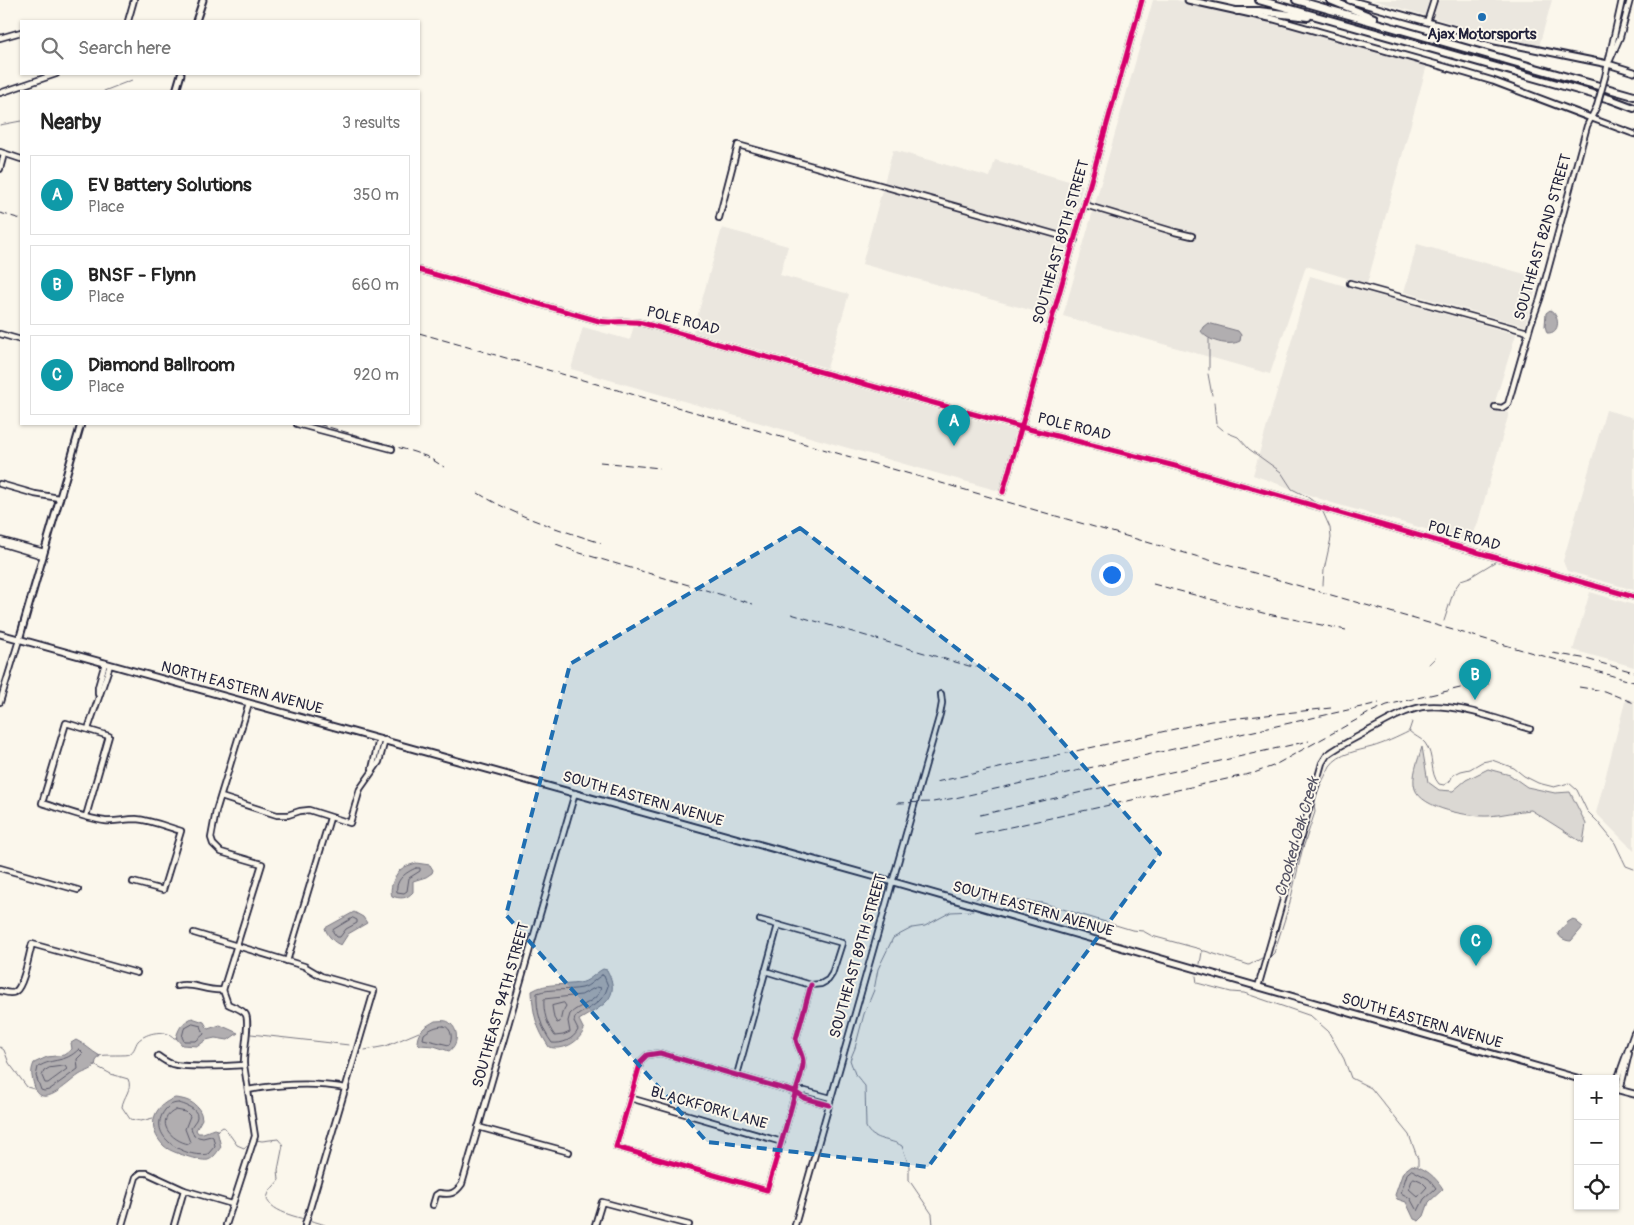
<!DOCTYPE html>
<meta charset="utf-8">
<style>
body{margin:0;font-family:Pangolin,sans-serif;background:#f2f2f2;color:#222}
.controls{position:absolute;right:15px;bottom:15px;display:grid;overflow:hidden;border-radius:0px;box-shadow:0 1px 4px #0004}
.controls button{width:45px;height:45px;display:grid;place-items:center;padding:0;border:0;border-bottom:1px solid #e0e0e0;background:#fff;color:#222;font:25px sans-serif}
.you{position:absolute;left:1111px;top:574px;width:18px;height:18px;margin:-12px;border:4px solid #fff;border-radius:50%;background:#1a73e8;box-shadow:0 0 0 8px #1a73e833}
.badge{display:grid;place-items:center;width:32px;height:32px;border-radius:50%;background:#1f6fb2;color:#fff;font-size:16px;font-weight:700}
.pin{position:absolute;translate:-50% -41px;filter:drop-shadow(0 1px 2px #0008)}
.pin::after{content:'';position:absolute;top:26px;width:18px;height:15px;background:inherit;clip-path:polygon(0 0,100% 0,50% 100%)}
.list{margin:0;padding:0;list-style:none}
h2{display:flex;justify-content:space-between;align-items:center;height:65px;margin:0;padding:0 20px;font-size:21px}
h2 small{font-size:16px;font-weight:400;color:#767676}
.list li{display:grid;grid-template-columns:32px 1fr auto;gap:15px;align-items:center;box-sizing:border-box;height:80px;margin:0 10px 10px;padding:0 10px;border:1px solid #e0e0e0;border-radius:0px}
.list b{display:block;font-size:19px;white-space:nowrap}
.list p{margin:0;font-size:16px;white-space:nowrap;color:#767676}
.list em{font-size:16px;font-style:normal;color:#767676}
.icon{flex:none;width:28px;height:28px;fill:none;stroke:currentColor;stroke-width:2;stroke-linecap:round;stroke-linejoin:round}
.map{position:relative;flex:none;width:1634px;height:1225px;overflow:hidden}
.search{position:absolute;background:#fff;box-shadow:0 1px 4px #0004;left:20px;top:20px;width:400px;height:55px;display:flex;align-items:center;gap:12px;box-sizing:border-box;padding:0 18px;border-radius:0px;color:#767676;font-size:19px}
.panel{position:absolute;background:#fff;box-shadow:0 1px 4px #0004;left:20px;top:90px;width:400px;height:335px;border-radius:0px}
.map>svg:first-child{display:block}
.built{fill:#ebe7df}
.green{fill:#dbd8d3;stroke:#7e7d87}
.water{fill:#b1aeb0;stroke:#787681}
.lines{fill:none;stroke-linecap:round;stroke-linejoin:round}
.shore{stroke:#5b5a6a;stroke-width:1}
.stream{stroke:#787681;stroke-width:1}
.minor-casing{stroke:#22223b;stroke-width:8}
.major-casing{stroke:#22223b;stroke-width:9}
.highway-casing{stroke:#22223b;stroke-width:10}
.minor{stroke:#fbf7ec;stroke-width:4.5}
.major{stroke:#fbf7ec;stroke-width:5}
.highway{stroke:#fbf7ec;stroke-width:6}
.rail{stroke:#22223b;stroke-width:1;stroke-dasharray:8 4;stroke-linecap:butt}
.minor-bridge-casing{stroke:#22223b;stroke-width:8;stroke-linecap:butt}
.minor-bridge{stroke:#fbf7ec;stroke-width:4.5}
.cycleway-casing{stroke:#fbf7ec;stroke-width:8}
.cycleway{stroke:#d6006c;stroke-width:5}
.marked{fill:#1f6fb2;fill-opacity:0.2;stroke:#1f6fb2;stroke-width:4;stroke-dasharray:10 6;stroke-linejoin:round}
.poi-dot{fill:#1f6fb2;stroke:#fbf7ec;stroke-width:2}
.labels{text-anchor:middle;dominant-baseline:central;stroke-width:4;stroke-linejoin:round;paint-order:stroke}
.poi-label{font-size:15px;font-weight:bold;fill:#22223b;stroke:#fbf7ec}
.street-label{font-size:15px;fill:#22223b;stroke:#fbf7ec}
.water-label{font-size:16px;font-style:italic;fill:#545364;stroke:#fbf7ec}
</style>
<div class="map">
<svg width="1634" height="1225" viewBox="0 0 1634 1225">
<rect width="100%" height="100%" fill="#fbf7ec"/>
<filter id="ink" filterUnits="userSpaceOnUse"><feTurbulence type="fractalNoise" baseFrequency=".02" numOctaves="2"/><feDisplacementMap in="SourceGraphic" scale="10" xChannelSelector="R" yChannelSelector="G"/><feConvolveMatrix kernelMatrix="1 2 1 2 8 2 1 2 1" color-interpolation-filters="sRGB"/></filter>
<g filter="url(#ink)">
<g class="built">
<path d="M1153 0H1176L1281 24 1427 65 1367 284 1306 266 1270 374 1063 316Z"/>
<path d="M1373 0H1552L1539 46 1495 36Z"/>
<path d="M893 150 990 177 995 160 1083 185 1048 315 862 264Z"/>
<path d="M722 228 788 246 780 275 849 294 827 368 693 332Z"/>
<path d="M1417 244 1539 278 1525 326 1404 292Z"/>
<path d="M1310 276 1516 334 1493 408 1509 413 1477 526 1469 541 1332 503 1253 475Z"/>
<path d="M634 325 1016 431 999 491 571 369 583 327 630 340Z"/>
<path d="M1606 410 1634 418V590L1567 571 1563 561Z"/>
<path d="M1590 592 1634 605V667L1573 650Z"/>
<path d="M1626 698 1634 701V851L1596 813Z"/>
</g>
<path class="green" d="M1422 747 1428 782 1439 790 1453 791 1466 780 1488 769 1510 775 1527 787 1555 793 1570 792 1586 824 1583 843 1531 810C1517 811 1503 815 1489 816 1470 817 1422 809 1415 789 1411 777 1418 760 1422 747Z"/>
<g class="water">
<path d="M1550 310C1560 315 1561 334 1547 333L1545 326 1546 313Z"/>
<path d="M1208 323 1238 331 1241 335 1240 341C1229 347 1207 341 1201 331L1203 327Z"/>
<path d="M416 863 430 865 433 870 432 873 426 877 413 881V892C407 899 400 899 392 896 389 889 394 876 400 870 404 866 411 865 416 863Z"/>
<path d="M354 912 363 917 367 923 348 934 341 945C334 943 327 935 325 928Z"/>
<path d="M1573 919 1583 927 1571 941C1566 941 1559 938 1558 933L1568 922Z"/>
<path d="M603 969 607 970C623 999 600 1007 579 1020L584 1030C578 1043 563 1051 549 1047 536 1027 533 1015 532 991 547 982 563 986 579 983 589 982 595 973 603 969Z"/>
<path d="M192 1018 204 1022 208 1029 220 1025 238 1033 228 1040 215 1038 206 1040 198 1046 182 1045 176 1038C179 1027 182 1023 192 1018Z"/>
<path d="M435 1021C440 1021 447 1019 451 1024 459 1031 458 1045 449 1051L434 1046 420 1045 417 1042C418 1030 425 1027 435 1021Z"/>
<path d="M76 1040C85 1044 91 1051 100 1056L96 1061 95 1066C91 1071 85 1071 79 1075 67 1083 41 1112 34 1085 32 1077 30 1072 34 1063L47 1057 64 1055 72 1049 71 1043Z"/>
<path d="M175 1098C189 1099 201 1105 202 1119L196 1130 198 1133H203L214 1129 217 1130 221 1147C217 1152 214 1158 208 1160 202 1161 195 1158 189 1157 181 1154 171 1152 164 1146 146 1128 152 1106 175 1098Z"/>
<path d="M1412 1165C1425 1168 1436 1177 1443 1189L1429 1202 1424 1216 1419 1221 1414 1219 1406 1202 1397 1199 1395 1195 1403 1172Z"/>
</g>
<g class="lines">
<g class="shore">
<path d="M416 868H420V871L409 878 407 891 404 893 397 892C395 880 406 872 416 868Z"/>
<path d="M353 918 357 920V923L346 929 340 937H337L333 932V930Z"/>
<path d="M602 975 604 976 608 986C603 1004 589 1007 575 1017L574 1022 578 1030C573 1040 562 1044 552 1043 541 1028 536 1011 537 993 551 988 567 991 582 988 590 986 595 979 602 975Z"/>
<path d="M597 987 601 988C598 1002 578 1005 570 1014L568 1021 570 1032 563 1035 555 1036C547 1025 543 1012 544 999L581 995Z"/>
<path d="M564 1003 566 1006 562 1013 560 1022 557 1023 554 1018 552 1006Z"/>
<path d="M193 1024 201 1026 204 1034 196 1041H184L182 1037 184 1029Z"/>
<path d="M444 1026C452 1028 453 1039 449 1045L423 1039 424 1034C430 1029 436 1026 444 1026Z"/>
<path d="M79 1049 83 1053 77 1059 78 1069 49 1090 44 1091 41 1090 36 1076 38 1067C54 1057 64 1064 79 1049Z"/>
<path d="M65 1066 67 1069 48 1083H45L42 1076 44 1071 49 1068Z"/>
<path d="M179 1103C186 1105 201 1110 196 1120 194 1123 192 1125 191 1128L194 1136 203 1138 211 1136 213 1137 215 1146 208 1154C186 1159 145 1136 165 1110 169 1105 173 1103 179 1103Z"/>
<path d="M176 1110 186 1112 190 1116 185 1129 190 1142 189 1144C171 1141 153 1120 176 1110Z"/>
<path d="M1412 1170 1429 1179 1436 1188 1424 1199 1418 1211 1416 1209 1410 1198 1401 1193 1407 1174Z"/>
<path d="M1414 1178 1421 1181 1427 1187 1418 1197 1409 1189 1412 1180Z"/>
</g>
<g class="stream">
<path d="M104 91 132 80"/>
<path d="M0 125 21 121"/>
<path d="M1209 370V339"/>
<path d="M1208 374 1212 395"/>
<path d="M1214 402 1216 424 1223 430"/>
<path d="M1228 433 1238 437 1249 449 1281 472 1292 489 1306 496 1317 504"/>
<path d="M1323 512 1330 528 1331 538 1324 570 1323 585"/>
<path d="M1444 621 1454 590 1461 580 1470 577 1498 560"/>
<path d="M1429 664 1435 658"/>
<path d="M1409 731C1414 736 1421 738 1425 743 1435 756 1429 773 1439 784L1444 785 1450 781 1453 775 1461 771 1470 769 1482 762 1492 760 1514 768 1524 776 1538 783 1554 787 1569 783 1577 790 1587 811 1597 821 1615 843 1626 866 1634 869"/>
<path d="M1409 731 1412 722"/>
<path d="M976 899 982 895H989L1012 900 1043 903 1132 930 1143 931 1152 936 1200 949 1202 951H1205L1249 965 1262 958"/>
<path d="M1270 957 1274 953 1289 906 1302 851 1315 812C1312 797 1324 779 1330 766 1339 753 1358 751 1372 747 1383 744 1398 737 1408 732"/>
<path d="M1200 964 1202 952"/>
<path d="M1196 976 1197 983 1231 992 1244 993 1311 1016 1328 1031 1344 1059 1351 1078 1371 1088 1409 1135 1418 1159V1166"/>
<path d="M251 1034 349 1045"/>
<path d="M0 1047 4 1050 9 1063 27 1087 34 1089"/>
<path d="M365 1050 386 1046 419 1032"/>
<path d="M98 1056C107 1054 126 1056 129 1054 135 1051 135 1045 138 1041 147 1032 166 1029 174 1038H177"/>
<path d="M94 1065 111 1074 128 1079C133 1089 123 1097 122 1107L130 1119 141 1121 153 1118"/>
<path d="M217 1131 223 1127 225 1128 237 1145 244 1148 250 1143"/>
<path d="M256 1140 262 1141 278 1139 283 1145 278 1170 279 1180C273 1188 268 1190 267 1200 277 1216 307 1218 325 1225"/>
<path d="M933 1225 932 1214 909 1180V1166L902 1146C890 1138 873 1142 866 1127L865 1086 855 1074 850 1060 855 1048 864 1014 874 990 878 969 893 938 912 928 925 926 951 912 973 911"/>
</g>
<g class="minor-casing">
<g id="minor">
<path d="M128 21 134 0"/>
<path d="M1427 22 1434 0"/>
<path d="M0 38 21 32"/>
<path d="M1610 60 1620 37 1630 0"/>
<path d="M1605 77 1622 0"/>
<path d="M0 93 56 74"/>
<path d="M1591 118 1634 134"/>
<path d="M0 152 21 159"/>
<path d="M0 169 4 154"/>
<path d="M1085 205 1175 232 1192 236"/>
<path d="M719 218 738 145 1075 240"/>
<path d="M419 270 599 321C615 324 630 319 646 324L1021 427 1175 466 1634 597"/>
<path d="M1350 283 1528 332"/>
<path d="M0 334 21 340"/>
<path d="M1495 407 1502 408 1508 404 1531 324 1540 299 1587 126 1597 106"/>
<path d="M297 424 392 449"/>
<path d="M0 484 35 494 59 498"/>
<path d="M1003 492 1142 0"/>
<path d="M0 540 44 552"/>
<path d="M0 543 43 556"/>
<path d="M98 694V687L105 663"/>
<path d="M0 702 19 640"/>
<path d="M88 729 110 665"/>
<path d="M372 769 379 739"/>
<path d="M221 797 277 815H288L300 811 309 810 350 823 360 789 379 762 385 740"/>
<path d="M86 816 109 736 66 723 42 803C62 809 84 818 105 821 116 822 125 819 136 819 151 820 167 827 181 831L163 890 133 882"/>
<path d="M0 868 78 890"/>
<path d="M760 920 842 943 832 974 828 980 821 984 811 985 765 971"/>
<path d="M194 933 304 966 321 976 374 991 305 1225"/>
<path d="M287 961 330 818"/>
<path d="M811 985 796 1039C797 1048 804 1055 803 1064 802 1076 796 1089 793 1101 785 1131 776 1160 767 1190L616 1147 641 1061 647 1055 660 1053 795 1092 804 1098 829 1105"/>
<path d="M177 986C193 982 207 992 223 990L262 864 221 852 213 844 211 838 216 811 249 703"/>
<path d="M1258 987 1322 763 1327 755C1340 745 1356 738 1370 730 1387 721 1403 711 1422 707 1454 702 1499 720 1530 729"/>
<path d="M223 990 228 1004C233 1007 243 1009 246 1015 250 1024 243 1053 244 1065L255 1136 226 1225"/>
<path d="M0 991C5 992 12 995 16 991 24 985 29 954 32 944L137 973"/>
<path d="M158 1056C162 1059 166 1062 172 1064 183 1068 230 1066 244 1065"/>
<path d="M737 1075 778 925"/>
<path d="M1615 1086 1634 1033"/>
<path d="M248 1090C281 1084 313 1082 346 1088"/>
<path d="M1620 1090 1629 1053"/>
<path d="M796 1092 805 1091 831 1098"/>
<path d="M630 1098 782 1142"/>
<path d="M478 1127 569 1152"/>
<path d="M433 1205 436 1195 439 1193C450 1195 455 1194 462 1184L575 793"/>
<path d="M122 1225 136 1177 141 1173H147L184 1190 232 1204"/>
<path d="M174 1225 184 1190"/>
<path d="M595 1225 602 1202 689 1225"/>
<path d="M795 1225 940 714 942 703 941 694"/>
</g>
</g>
<g class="major-casing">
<g id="major">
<path d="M1188 0 1274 19 1466 73 1493 81 1591 118"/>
<path d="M1349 0 1495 41 1608 64 1634 72"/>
<path d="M196 21 203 0"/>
<path d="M176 91 181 74"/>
<path d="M0 634 883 879 1580 1079"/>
<path d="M19 640 81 424"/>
<path d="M1615 1089 1634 1094"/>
</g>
</g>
<g class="highway-casing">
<g id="highway">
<path d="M1259 0 1610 99 1634 108"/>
<path d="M1296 0 1634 96"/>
<path d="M1330 0 1374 18"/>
<path d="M1237 11H1259L1308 17"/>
</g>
</g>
<use href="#minor" class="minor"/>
<use href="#major" class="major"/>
<use href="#highway" class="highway"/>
<g class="rail">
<path d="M0 213 21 219"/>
<path d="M419 333 1634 682"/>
<path d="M318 424 414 452 428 457 444 467"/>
<path d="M600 462 660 468"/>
<path d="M478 493C517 517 558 529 601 543"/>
<path d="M556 544 580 553 753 604"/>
<path d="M1153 584 1263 613 1346 630"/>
<path d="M791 614 969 666 988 669"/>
<path d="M1552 653 1582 658 1634 672"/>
<path d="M1579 687 1604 691 1634 703"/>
<path d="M936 782 1211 721 1331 708"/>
<path d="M897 803 933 802 955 798 1379 703"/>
<path d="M980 815 1309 741"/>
<path d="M974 835 1254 773 1273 766 1369 713 1387 705 1469 686 1489 684"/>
</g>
<g class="minor-bridge-casing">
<path id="minor-bridge" d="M1597 106 1605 77"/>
</g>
<use href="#minor-bridge" class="minor-bridge"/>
<g class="cycleway-casing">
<g id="cycleway">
<path d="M419 270 599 321C615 324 630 319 646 324L1021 427 1175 466 1634 597"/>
<path d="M1003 492 1142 0"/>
<path d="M811 985 796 1039C797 1048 804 1055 803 1064 802 1076 796 1089 793 1101 785 1131 776 1160 767 1190L616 1147 641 1061 647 1055 660 1053 795 1092 804 1098 829 1105"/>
</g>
</g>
<use href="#cycleway" class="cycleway"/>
</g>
</g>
<path class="marked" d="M800 528 1029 704 1160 853 928 1167 707 1142 506 915 570 664Z"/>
<circle class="poi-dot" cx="1482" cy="17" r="5"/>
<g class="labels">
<g class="poi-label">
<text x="1482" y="34">Ajax Motorsports</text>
</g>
<g class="street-label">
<text transform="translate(1543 237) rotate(-74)">SOUTHEAST 82ND STREET</text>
<text transform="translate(1061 242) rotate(-74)">SOUTHEAST 89TH STREET</text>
<text transform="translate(683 321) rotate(15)">POLE ROAD</text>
<text transform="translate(1074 427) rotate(14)">POLE ROAD</text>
<text transform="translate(1464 536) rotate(16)">POLE ROAD</text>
<text transform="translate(242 688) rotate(15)">NORTH EASTERN AVENUE</text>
<text transform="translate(643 799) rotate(16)">SOUTH EASTERN AVENUE</text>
<text transform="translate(1033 909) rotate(16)">SOUTH EASTERN AVENUE</text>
<text transform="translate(858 956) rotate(-74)">SOUTHEAST 89TH STREET</text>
<text transform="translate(501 1005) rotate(-74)">SOUTHEAST 94TH STREET</text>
<text transform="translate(1422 1021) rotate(16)">SOUTH EASTERN AVENUE</text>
<text transform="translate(709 1108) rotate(16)">BLACKFORK LANE</text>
</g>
<g class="water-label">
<text transform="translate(1297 837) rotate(-74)">Crooked Oak Creek</text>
</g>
</g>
</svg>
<div class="controls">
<button>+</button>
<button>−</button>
<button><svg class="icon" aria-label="locate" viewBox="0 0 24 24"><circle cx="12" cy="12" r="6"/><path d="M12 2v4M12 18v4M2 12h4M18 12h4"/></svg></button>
</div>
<div class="you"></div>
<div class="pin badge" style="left:954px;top:446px;background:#0f9aa8">A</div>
<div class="pin badge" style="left:1475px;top:700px;background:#0f9aa8">B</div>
<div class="pin badge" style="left:1476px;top:966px;background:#0f9aa8">C</div>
<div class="search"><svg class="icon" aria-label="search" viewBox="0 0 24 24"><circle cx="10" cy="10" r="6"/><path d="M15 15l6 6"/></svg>Search here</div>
<section class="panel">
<h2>Nearby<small>3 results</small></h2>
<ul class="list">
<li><span class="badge" style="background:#0f9aa8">A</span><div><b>EV Battery Solutions</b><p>Place</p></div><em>350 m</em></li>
<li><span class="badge" style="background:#0f9aa8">B</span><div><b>BNSF - Flynn</b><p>Place</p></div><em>660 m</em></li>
<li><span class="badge" style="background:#0f9aa8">C</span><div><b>Diamond Ballroom</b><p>Place</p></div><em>920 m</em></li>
</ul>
</section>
</div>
